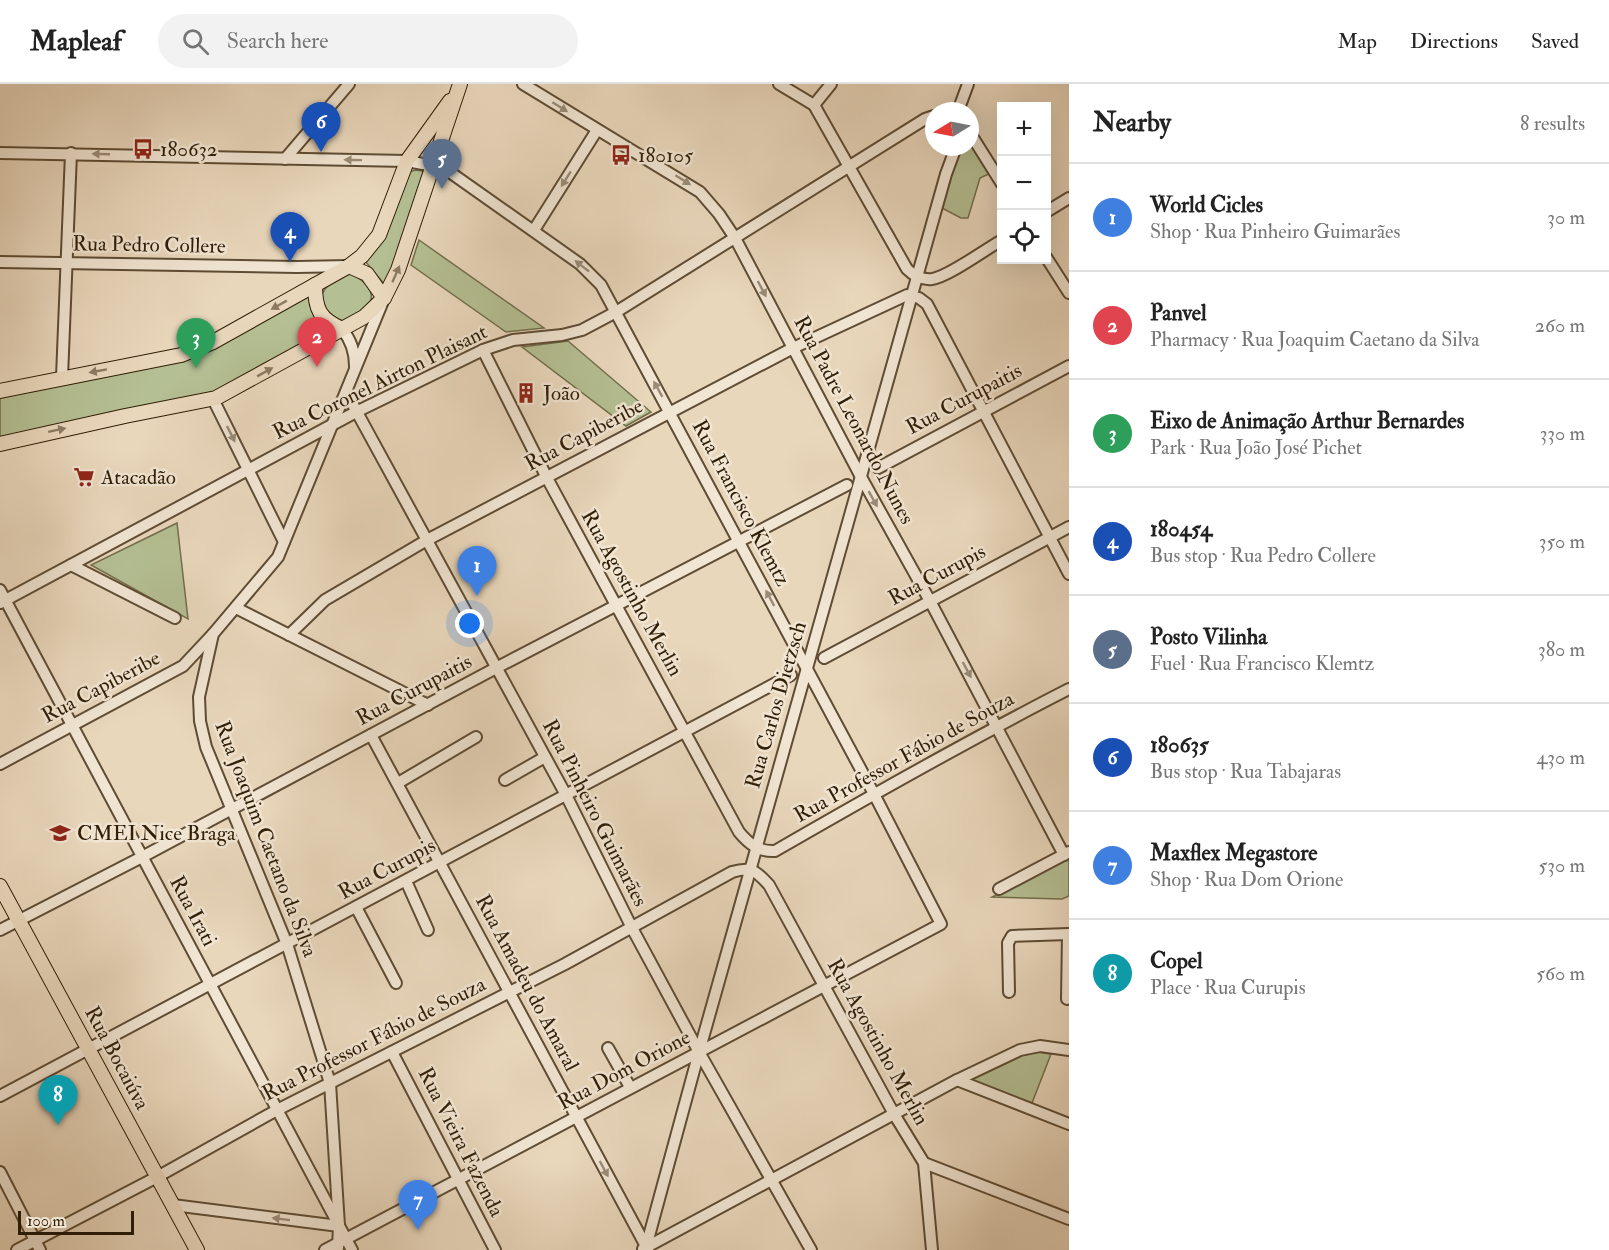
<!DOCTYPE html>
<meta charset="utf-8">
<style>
body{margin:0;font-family:"IM FELL Double Pica",serif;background:#f2f2f2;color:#222}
.controls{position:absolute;right:18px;top:18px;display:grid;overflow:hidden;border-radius:0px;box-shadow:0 6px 24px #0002}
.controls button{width:54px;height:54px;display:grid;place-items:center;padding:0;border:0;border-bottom:2px solid #e0e0e0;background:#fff;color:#222;font:30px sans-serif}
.compass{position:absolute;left:925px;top:18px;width:54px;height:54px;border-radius:50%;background:#fff;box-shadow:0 6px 24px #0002;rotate:260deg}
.scale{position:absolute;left:18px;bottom:15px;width:116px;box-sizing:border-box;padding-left:6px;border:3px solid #301e06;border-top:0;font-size:16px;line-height:21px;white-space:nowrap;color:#301e06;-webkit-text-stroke:4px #f1e5d3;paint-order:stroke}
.you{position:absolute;left:470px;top:540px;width:21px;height:21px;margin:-15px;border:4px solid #fff;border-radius:50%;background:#1a73e8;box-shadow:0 0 0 9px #1a73e833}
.badge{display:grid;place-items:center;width:39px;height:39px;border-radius:50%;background:#7c3aed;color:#fff;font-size:20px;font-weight:700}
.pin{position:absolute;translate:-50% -50px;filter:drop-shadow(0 2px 3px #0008)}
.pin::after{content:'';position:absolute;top:32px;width:21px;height:18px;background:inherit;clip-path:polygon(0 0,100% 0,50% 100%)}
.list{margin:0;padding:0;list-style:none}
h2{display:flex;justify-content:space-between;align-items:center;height:78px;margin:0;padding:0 24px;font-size:26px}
h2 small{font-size:20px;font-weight:400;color:#767676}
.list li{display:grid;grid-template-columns:39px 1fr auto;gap:18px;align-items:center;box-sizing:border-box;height:108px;padding:0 24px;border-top:2px solid #e0e0e0}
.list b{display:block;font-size:22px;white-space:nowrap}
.list p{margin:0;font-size:20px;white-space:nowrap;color:#767676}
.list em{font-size:20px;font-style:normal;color:#767676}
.icon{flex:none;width:33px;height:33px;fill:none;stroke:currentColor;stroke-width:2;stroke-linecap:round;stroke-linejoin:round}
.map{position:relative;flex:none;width:1069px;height:1166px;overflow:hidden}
header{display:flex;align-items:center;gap:36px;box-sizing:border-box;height:84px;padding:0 30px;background:#fff;border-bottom:2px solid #e0e0e0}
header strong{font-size:28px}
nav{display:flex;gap:33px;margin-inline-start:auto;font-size:21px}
.search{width:420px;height:54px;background:#f2f2f2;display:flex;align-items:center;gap:15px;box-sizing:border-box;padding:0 21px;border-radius:33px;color:#767676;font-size:22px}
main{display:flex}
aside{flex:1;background:#fff}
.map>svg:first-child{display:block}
.green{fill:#b4bf93;stroke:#726e4c;stroke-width:1.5}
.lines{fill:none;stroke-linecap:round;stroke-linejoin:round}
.minor-casing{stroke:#5e4c34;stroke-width:14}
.major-casing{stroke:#301e06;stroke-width:16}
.minor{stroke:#f1e5d3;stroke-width:10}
.major{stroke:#e9d7bc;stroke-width:14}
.oneway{fill:#9a8b77}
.oneway2{fill:#8c7a61}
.labels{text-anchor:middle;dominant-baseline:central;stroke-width:5;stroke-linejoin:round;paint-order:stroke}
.poi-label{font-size:21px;fill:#301e06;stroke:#f1e5d3;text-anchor:start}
.street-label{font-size:21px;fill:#301e06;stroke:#f1e5d3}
</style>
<header>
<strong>Mapleaf</strong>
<div class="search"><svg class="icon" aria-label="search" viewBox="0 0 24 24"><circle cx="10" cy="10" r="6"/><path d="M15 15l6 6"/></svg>Search here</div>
<nav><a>Map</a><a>Directions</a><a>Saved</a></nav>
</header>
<main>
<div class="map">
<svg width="1069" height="1166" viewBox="0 0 1069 1166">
<rect width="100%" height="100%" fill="#e9d7bc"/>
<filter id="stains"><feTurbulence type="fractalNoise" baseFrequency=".00333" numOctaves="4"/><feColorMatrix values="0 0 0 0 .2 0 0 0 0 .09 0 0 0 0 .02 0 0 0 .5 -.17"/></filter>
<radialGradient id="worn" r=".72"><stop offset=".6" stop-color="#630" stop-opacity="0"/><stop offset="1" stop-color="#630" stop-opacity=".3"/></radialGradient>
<g class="green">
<path d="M970 55 991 89 980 94 968 134H961L942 124 959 63H970Z"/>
<path d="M416 86 423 87 425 92 393 187 385 201 365 177 409 88Z"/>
<path d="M419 156 544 244 506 248 411 181Z"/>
<path d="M349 189C361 194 379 207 368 222 363 229 351 233 343 237 331 233 315 218 325 205 330 198 342 193 349 189Z"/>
<path d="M311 210 332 245 218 309 0 353V313L188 273Z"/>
<path d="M568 257 651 328 626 342 522 263Z"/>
<path d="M177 439 188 535 91 481Z"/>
<path d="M1069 773V812L1062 815 992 813Z"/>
<path d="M1039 968 1051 970 1032 1019 969 997 1023 971Z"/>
</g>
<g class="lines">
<g class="minor-casing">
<g id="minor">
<path d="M523 0 700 108 719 130 735 154 861 393 930 517 1064 771"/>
<path d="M779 0 814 21 907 185C914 192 922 196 932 195 948 193 986 165 1002 156"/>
<path d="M814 21 831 0"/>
<path d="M958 27 968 0"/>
<path d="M970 49 1002 100"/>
<path d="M0 69 407 77 444 84 580 180 601 201 874 710 941 840 325 1166"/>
<path d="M285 75 349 0"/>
<path d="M1046 128 1069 114"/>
<path d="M534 146 597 46"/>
<path d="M1046 173 1069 209"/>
<path d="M0 178 297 183 349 182"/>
<path d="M342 245C351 256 355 267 355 282"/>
<path d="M483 266 547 394 739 748C749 760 759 768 775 767 872 711 969 656 1069 605"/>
<path d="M62 293 71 69"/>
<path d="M346 308 566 711 632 844 699 968 811 1166"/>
<path d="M213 315 284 458"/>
<path d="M878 384 1069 282"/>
<path d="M71 481 175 534"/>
<path d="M0 506 352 1166"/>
<path d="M0 519 356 328 483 266 513 256 562 251 582 246 616 228 925 35 934 32"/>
<path d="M236 524 428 621"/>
<path d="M289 551 325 516 427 456 793 264 907 211 919 214 927 220 1069 490"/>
<path d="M824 574 1069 443"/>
<path d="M371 651 648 1166"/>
<path d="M0 680 183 582 213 550"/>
<path d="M505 696 545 673"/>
<path d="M398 699 476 653"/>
<path d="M406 797 428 846"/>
<path d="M999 805 1069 768"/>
<path d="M356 823 396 899"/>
<path d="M0 846 142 773 496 584 847 401"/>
<path d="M1009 908 1008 859 1012 852 1069 850"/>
<path d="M1067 915 1068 850"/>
<path d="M608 964 630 1003"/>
<path d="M392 968 495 1166"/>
<path d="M957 996 1069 1040"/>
<path d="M0 1012 791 591"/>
<path d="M924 1079 1069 1135"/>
<path d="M0 1088 40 1166"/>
<path d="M173 1121 339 1142"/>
<path d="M646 1163 699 968 946 90 956 63"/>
<path d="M338 1164 339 1142 330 999 287 860 206 663 200 637 199 613 213 550 278 473 383 217"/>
<path d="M643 1165 957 996 1020 966 1040 962 1069 966"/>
<path d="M17 1166 157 1093 277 1026 565 880 732 788C752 782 756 787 769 801L894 1030 924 1079 932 1166"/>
</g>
</g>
<g class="major-casing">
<g id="major">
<path d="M349 182 367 190 384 214"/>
<path d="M315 201C315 226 320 235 342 245"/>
<path d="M0 307 181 271 213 258 349 182 362 172 379 151 407 77 450 17"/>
<path d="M0 360 125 332 216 314 364 233 384 214 398 186 460 0"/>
<path d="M0 802 197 1166"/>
</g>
</g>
<use href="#minor" class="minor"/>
<use href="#major" class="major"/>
</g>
<defs><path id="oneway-solid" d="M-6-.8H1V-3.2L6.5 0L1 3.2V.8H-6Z" transform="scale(1.5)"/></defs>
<g class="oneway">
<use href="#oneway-solid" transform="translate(560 23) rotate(32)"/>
<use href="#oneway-solid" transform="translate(101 70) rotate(-178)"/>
<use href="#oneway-solid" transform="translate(353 76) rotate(-179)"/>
<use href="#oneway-solid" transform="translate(566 95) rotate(122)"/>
<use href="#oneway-solid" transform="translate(683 96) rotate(32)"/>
<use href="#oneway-solid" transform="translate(582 182) rotate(-142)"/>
<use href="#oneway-solid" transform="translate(762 205) rotate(62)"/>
<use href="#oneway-solid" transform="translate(658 305) rotate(-119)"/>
<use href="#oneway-solid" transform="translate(231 350) rotate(63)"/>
<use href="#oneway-solid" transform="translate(873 415) rotate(61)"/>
<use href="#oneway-solid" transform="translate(770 514) rotate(-118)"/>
<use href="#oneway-solid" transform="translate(967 586) rotate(62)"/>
<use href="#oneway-solid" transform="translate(604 1085) rotate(62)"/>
<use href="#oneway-solid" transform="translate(281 1135) rotate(-173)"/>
</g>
<g class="oneway2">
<use href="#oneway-solid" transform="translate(396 190) rotate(-66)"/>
<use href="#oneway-solid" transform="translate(279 221) rotate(151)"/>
<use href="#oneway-solid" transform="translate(98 287) rotate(170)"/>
<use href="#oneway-solid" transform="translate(265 288) rotate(-29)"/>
<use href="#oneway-solid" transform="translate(57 346) rotate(-12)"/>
</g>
<defs>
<g id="bus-bare" transform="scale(1.62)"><path d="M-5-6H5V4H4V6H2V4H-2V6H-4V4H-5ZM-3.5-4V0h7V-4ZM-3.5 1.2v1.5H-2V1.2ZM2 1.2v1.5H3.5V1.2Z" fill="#8f2418" stroke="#f1e5d3" stroke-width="2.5" paint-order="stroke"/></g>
<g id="building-bare" transform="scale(1.62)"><path d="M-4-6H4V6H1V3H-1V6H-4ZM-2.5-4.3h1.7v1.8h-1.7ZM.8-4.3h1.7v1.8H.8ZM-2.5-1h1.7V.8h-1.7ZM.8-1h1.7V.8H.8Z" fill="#8f2418" stroke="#f1e5d3" stroke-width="2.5" paint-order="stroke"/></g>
<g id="supermarket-bare" transform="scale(1.62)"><path d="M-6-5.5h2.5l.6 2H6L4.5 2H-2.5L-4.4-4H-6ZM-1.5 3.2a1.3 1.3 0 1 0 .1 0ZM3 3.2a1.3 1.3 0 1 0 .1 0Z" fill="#8f2418" stroke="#f1e5d3" stroke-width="2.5" paint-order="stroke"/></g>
<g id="school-bare" transform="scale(1.62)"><path d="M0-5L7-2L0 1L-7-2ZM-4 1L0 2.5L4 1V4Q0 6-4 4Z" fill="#8f2418" stroke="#f1e5d3" stroke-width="2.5" paint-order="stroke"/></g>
</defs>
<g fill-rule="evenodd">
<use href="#bus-bare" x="143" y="65"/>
<use href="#bus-bare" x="621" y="71"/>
<use href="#building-bare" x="526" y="309"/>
<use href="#supermarket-bare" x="84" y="393"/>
<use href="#school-bare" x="60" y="749"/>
</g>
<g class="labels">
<g class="poi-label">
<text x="160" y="65">180632</text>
<text x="638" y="71">180105</text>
<text x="543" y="309">João</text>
<text x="101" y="393">Atacadão</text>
<text x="77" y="749">CMEI Nice Braga</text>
</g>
<g class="street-label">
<text transform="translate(149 161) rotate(1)">Rua Pedro Collere</text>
<text transform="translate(380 298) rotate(-26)">Rua Coronel Airton Plaisant</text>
<text transform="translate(964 315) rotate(-28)">Rua Curupaitis</text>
<text transform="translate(854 336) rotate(62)">Rua Padre Leonardo Nunes</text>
<text transform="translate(584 351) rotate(-28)">Rua Capiberibe</text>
<text transform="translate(741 419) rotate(62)">Rua Francisco Klemtz</text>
<text transform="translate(937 491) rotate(-28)">Rua Curupis</text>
<text transform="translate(632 509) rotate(61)">Rua Agostinho Merlin</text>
<text transform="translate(101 603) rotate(-28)">Rua Capiberibe</text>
<text transform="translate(414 606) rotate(-28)">Rua Curupaitis</text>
<text transform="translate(776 621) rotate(-74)">Rua Carlos Dietzsch</text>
<text transform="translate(904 673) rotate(-29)">Rua Professor Fábio de Souza</text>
<text transform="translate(595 729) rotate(63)">Rua Pinheiro Guimarães</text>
<text transform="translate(266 755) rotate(69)">Rua Joaquim Caetano da Silva</text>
<text transform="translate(387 785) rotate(-28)">Rua Curupis</text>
<text transform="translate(193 827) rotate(62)">Rua Irati</text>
<text transform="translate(527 899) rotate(62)">Rua Amadeu do Amaral</text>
<text transform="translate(374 955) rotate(-27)">Rua Professor Fábio de Souza</text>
<text transform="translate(878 958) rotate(61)">Rua Agostinho Merlin</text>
<text transform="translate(117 974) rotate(62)">Rua Bocaiúva</text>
<text transform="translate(624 986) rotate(-28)">Rua Dom Orione</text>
<text transform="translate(461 1058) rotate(63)">Rua Vieira Fazenda</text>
</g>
</g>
<rect width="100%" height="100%" filter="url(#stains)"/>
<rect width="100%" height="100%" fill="url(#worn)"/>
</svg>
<div class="controls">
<button>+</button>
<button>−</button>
<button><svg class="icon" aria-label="locate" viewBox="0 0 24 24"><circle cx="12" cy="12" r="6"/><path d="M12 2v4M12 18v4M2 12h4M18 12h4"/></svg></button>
</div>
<svg class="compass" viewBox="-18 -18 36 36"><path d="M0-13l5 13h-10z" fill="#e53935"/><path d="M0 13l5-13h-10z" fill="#767676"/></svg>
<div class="scale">100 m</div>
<div class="you"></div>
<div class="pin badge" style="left:477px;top:512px;background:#3f7fe0">1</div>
<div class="pin badge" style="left:317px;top:283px;background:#e0444e">2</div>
<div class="pin badge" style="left:196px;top:284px;background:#2e9e5b">3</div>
<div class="pin badge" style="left:290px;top:178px;background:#1a4fb4">4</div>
<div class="pin badge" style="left:442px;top:105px;background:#5c6f8a">5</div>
<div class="pin badge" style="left:321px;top:68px;background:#1a4fb4">6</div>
<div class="pin badge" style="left:418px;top:1146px;background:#3f7fe0">7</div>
<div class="pin badge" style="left:58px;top:1041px;background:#0f9aa8">8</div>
</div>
<aside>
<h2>Nearby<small>8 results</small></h2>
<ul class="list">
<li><span class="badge" style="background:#3f7fe0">1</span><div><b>World Cicles</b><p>Shop · Rua Pinheiro Guimarães</p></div><em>30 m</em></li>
<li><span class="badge" style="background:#e0444e">2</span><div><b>Panvel</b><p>Pharmacy · Rua Joaquim Caetano da Silva</p></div><em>260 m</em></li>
<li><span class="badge" style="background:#2e9e5b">3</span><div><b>Eixo de Animação Arthur Bernardes</b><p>Park · Rua João José Pichet</p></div><em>330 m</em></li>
<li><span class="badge" style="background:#1a4fb4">4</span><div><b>180454</b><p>Bus stop · Rua Pedro Collere</p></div><em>350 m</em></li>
<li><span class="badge" style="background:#5c6f8a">5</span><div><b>Posto Vilinha</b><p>Fuel · Rua Francisco Klemtz</p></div><em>380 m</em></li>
<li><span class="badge" style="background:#1a4fb4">6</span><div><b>180635</b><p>Bus stop · Rua Tabajaras</p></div><em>430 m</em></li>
<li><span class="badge" style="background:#3f7fe0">7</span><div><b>Maxflex Megastore</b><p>Shop · Rua Dom Orione</p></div><em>530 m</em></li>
<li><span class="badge" style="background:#0f9aa8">8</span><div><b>Copel</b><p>Place · Rua Curupis</p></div><em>560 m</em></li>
</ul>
</aside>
</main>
